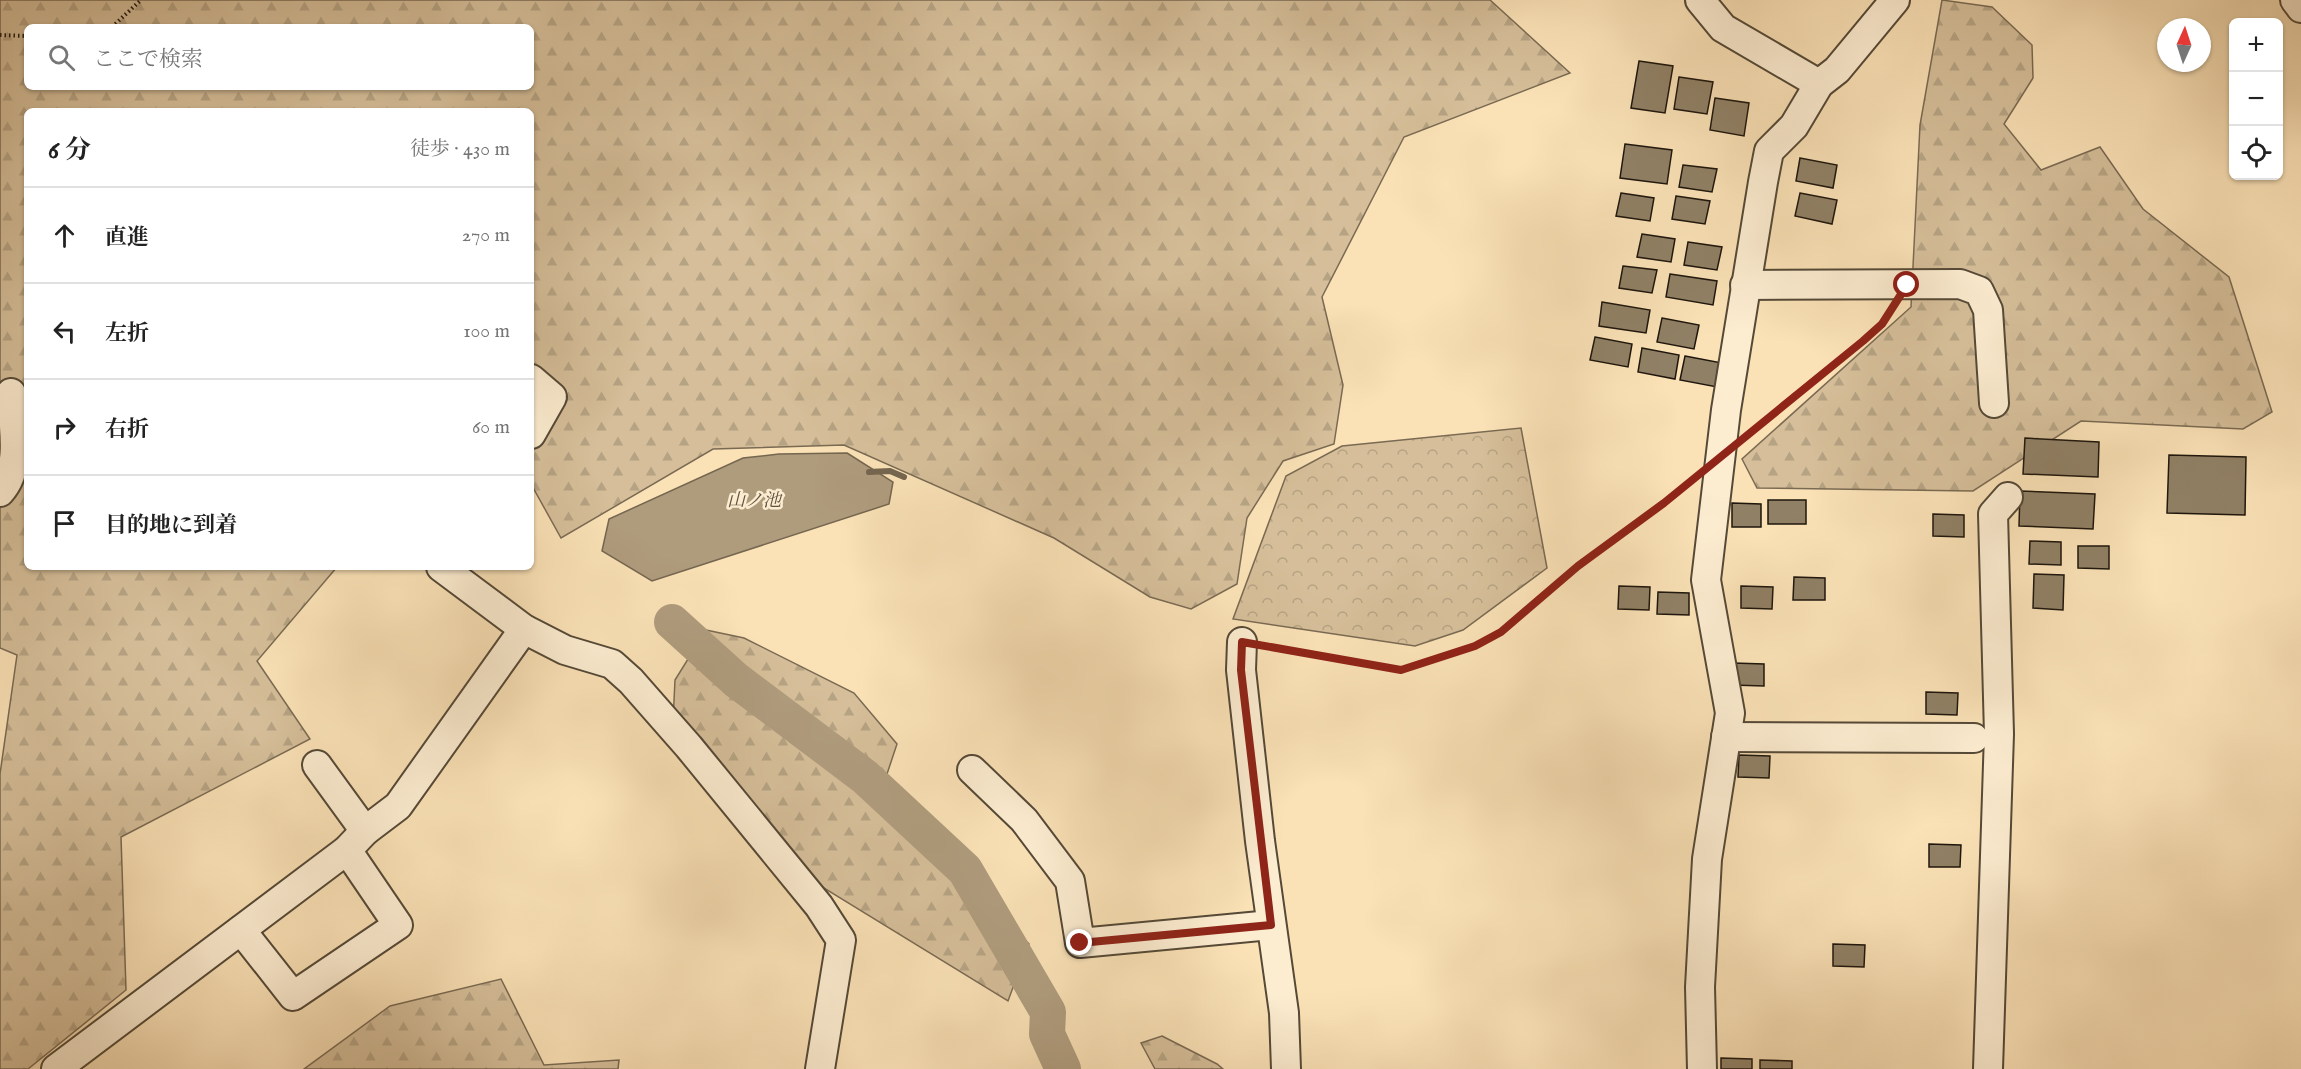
<!DOCTYPE html>
<html lang="ja">
<meta charset="utf-8">
<style>
body{margin:0;font-family:"IM FELL English","Noto Serif JP",serif;background:#f6f6f6;color:#222}
.controls{position:absolute;right:18px;top:18px;display:grid;overflow:hidden;border-radius:9px;box-shadow:0 2px 4px #0004}
.controls button{width:54px;height:54px;display:grid;place-items:center;padding:0;border:0;border-bottom:2px solid #e0e0e0;background:#fff;color:#222;font:30px sans-serif}
.compass{position:absolute;left:2157px;top:18px;width:54px;height:54px;border-radius:50%;background:#fff;box-shadow:0 2px 4px #0004;rotate:3deg}
.stop{position:absolute;width:18px;height:18px;margin:-14px;border:4px solid #8f2418;border-radius:50%;background:#fff}
.stop.end{background:#8f2418;border-color:#fff;box-shadow:0 2px 6px #0008}
.list{margin:0;padding:0;list-style:none}
h2{display:flex;justify-content:space-between;align-items:center;height:78px;margin:0;padding:0 24px;font-size:26px}
h2 small{font-size:20px;font-weight:400;color:#767676}
.list li{display:grid;grid-template-columns:39px 1fr auto;gap:18px;align-items:center;box-sizing:border-box;height:96px;padding:0 24px;border-top:2px solid #e0e0e0}
.list b{display:block;font-size:22px;white-space:nowrap}
.list em{font-size:20px;font-style:normal;color:#767676}
.icon{flex:none;width:33px;height:33px;fill:none;stroke:currentColor;stroke-width:2;stroke-linecap:round;stroke-linejoin:round}
.map{position:relative;flex:none;width:2301px;height:1069px;overflow:hidden}
.search{position:absolute;background:#fff;box-shadow:0 2px 4px #0004;left:24px;top:24px;width:510px;height:66px;display:flex;align-items:center;gap:15px;box-sizing:border-box;padding:0 21px;border-radius:9px;color:#767676;font-size:22px}
.panel{position:absolute;background:#fff;box-shadow:0 2px 4px #0004;left:24px;top:108px;width:510px;height:462px;border-radius:9px}
.map>svg:first-child{display:block}
.forest{fill:url(#forest-firs);stroke:#7a6a53;stroke-width:1.5;fill-rule:evenodd}
.park{fill:url(#park-crowns);stroke:#7a6a53;stroke-width:1.5}
.water{fill:#af9c7d;stroke:#756650;stroke-width:1.5}
.lines{fill:none;stroke-linecap:round;stroke-linejoin:round}
.stream{stroke:#756650;stroke-width:6}
.river{stroke:#af9c7d;stroke-width:36}
.building{fill:#908065;stroke:#1e160d;stroke-width:1.5}
.minor-casing{stroke:#554937;stroke-width:32}
.path{stroke:#1e160d;stroke-width:4;stroke-dasharray:1.5 3;stroke-linecap:butt}
.minor{stroke:#fcecd0;stroke-width:28}
.route{stroke:#8f2418;stroke-width:8}
.labels{text-anchor:middle;dominant-baseline:central;stroke-width:5;stroke-linejoin:round;paint-order:stroke}
.water-label{font-size:18px;font-style:italic;fill:#5f523f;stroke:#fcecd0}
</style>
<div class="map">
<svg width="2301" height="1069" viewBox="0 0 2301 1069">
<defs>
<pattern id="forest-firs" width="22" height="20" patternUnits="userSpaceOnUse" patternTransform="scale(1.5)"><rect width="22" height="20" fill="#d5be99"/><path d="M5 1l3.5 6h-7zM16 11l3.5 6h-7z" fill="#b6a383"/></pattern>
<pattern id="park-crowns" width="20" height="18" patternUnits="userSpaceOnUse" patternTransform="scale(1.5)"><rect width="20" height="18" fill="#d5be99"/><path d="M2 6a3 3 0 1 1 6 0M12 15a3 3 0 1 1 6 0" fill="none" stroke="#b6a383"/></pattern>
</defs>
<rect width="100%" height="100%" fill="#fae1b6"/>
<filter id="stains"><feTurbulence type="fractalNoise" baseFrequency=".00333" numOctaves="4"/><feColorMatrix values="0 0 0 0 .2 0 0 0 0 .09 0 0 0 0 .02 0 0 0 .5 -.17"/></filter>
<radialGradient id="worn" r=".72"><stop offset=".6" stop-color="#630" stop-opacity="0"/><stop offset="1" stop-color="#630" stop-opacity=".3"/></radialGradient>
<g class="forest">
<path d="M0 0H1490L1570 73 1404 137 1322 297 1343 385 1334 444 1283 461 1247 518 1237 584 1191 609 1150 597 1054 538 844 445 713 449 561 538 531 484V111H27V567H337L257 661 310 739 121 837 126 990 28 1069H0V774L17 655 0 648ZM27 27H531V87H27Z"/>
<path d="M1942 0 1992 7 2032 45 2033 78 2004 124 2041 170 2100 147 2143 209 2229 277 2272 412 2243 429 2081 421 1973 491 1757 488 1742 459 1911 307 1920 125Z"/>
<path d="M706 630 744 638 854 693 897 744 879 798 1029 944 1008 1001 814 882 672 743 675 680Z"/>
<path d="M501 979 544 1065 619 1060 618 1069H304L390 1006Z"/>
<path d="M1162 1036 1217 1064 1223 1069H1155L1141 1043Z"/>
</g>
<path class="park" d="M1521 428 1547 568 1463 630 1415 646 1233 619 1286 476 1342 446Z"/>
<path class="water" d="M847 453 893 482 889 504 652 581 602 551 609 519 743 458 779 454Z"/>
<g class="lines">
<path class="stream" d="M869 472 890 471 904 477"/>
<path class="river" d="M672 622 736 680 865 777 965 870 1048 1012 1047 1034 1063 1069"/>
</g>
<g class="building">
<path d="M1639 61 1673 66 1665 113 1631 108Z"/>
<path d="M1679 77 1713 82 1707 114 1674 109Z"/>
<path d="M1715 98 1749 103 1744 136 1710 130Z"/>
<path d="M1625 144 1672 150 1667 184 1620 178Z"/>
<path d="M1800 158 1837 165 1833 188 1796 181Z"/>
<path d="M1683 165 1717 169 1712 192 1679 187Z"/>
<path d="M1621 193 1654 198 1650 221 1616 216Z"/>
<path d="M1800 193 1837 200 1832 224 1795 216Z"/>
<path d="M1676 196 1710 201 1705 224 1672 219Z"/>
<path d="M1642 234 1675 239 1671 262 1637 257Z"/>
<path d="M1688 242 1722 247 1717 270 1684 265Z"/>
<path d="M1623 266 1657 270 1652 293 1619 288Z"/>
<path d="M1670 274 1717 281 1713 305 1666 297Z"/>
<path d="M1602 302 1650 310 1646 333 1599 326Z"/>
<path d="M1662 318 1699 325 1694 349 1657 342Z"/>
<path d="M1595 337 1632 344 1628 367 1590 360Z"/>
<path d="M1642 348 1679 355 1675 379 1638 372Z"/>
<path d="M1685 356 1722 363 1717 387 1680 380Z"/>
<path d="M2025 438 2099 442 2098 477 2023 474Z"/>
<path d="M2169 455 2246 457 2245 515 2167 513Z"/>
<path d="M2020 491 2095 494 2093 529 2019 526Z"/>
<rect x="1768" y="500" width="38" height="24"/>
<path d="M1732 503 1761 504V527H1732Z"/>
<path d="M1933 514 1964 515V537L1933 536Z"/>
<path d="M2030 541 2061 542V565L2029 564Z"/>
<path d="M2078 546H2109V569L2078 568Z"/>
<path d="M2034 574 2064 575 2063 610 2033 608Z"/>
<path d="M1794 577 1825 578V600H1793Z"/>
<path d="M1619 586 1650 587 1649 610 1618 609Z"/>
<path d="M1741 586 1773 587 1772 609 1741 608Z"/>
<path d="M1658 592 1689 593V615L1657 614Z"/>
<path d="M1733 663 1764 664V686L1732 685Z"/>
<path d="M1926 692 1958 693 1957 715 1926 714Z"/>
<path d="M1739 755 1770 756 1769 778 1738 777Z"/>
<path d="M1929 844 1961 845 1960 867H1929Z"/>
<path d="M1833 944 1865 945 1864 967 1833 966Z"/>
<path d="M1721 1058 1752 1059V1069H1721Z"/>
<path d="M1760 1060 1792 1061V1069H1760Z"/>
</g>
<g class="lines">
<g class="minor-casing">
<g id="minor">
<path d="M1700 0 1723 28 1819 84"/>
<path d="M2295 0 2301 8"/>
<path d="M1745 285 1960 284 1979 291 1988 310 1994 403"/>
<path d="M531 379 552 397 531 434"/>
<path d="M0 492C23 467 13 425 11 393"/>
<path d="M441 567 524 629 565 650 612 664 631 681 689 747 819 906 841 940 820 1069"/>
<path d="M1242 642 1241 670 1260 841 1284 1013 1286 1069"/>
<path d="M1726 737 1974 738"/>
<path d="M317 765 365 831"/>
<path d="M972 770 1024 820 1070 881 1080 943 1271 925"/>
<path d="M241 930 293 996 398 925 347 850"/>
<path d="M56 1069 347 850 365 831 398 806 524 629"/>
<path d="M1702 1069 1700 987 1707 859 1730 713 1706 580 1726 410 1763 182 1769 151 1794 126 1819 84 1837 70 1895 0"/>
<path d="M1988 1069 1999 734 1993 514 2008 497"/>
</g>
</g>
<g class="path">
<path d="M112 27 141 0"/>
<path d="M0 35 27 36"/>
<path d="M1746 436 1863 341 1882 324 1893 307"/>
<path d="M1264 646 1401 670 1475 646 1501 632 1578 566 1694 479"/>
</g>
<use href="#minor" class="minor"/>
</g>
<g class="lines">
<path class="route" d="M1080 943 1271 925 1241 670 1242 642 1401 670 1475 646 1501 632 1578 566 1664 503 1863 341 1882 324 1907 285"/>
</g>
<g class="labels">
<g class="water-label">
<text x="754" y="501">山ノ池</text>
</g>
</g>
<rect width="100%" height="100%" filter="url(#stains)"/>
<rect width="100%" height="100%" fill="url(#worn)"/>
</svg>
<div class="controls">
<button>+</button>
<button>−</button>
<button><svg class="icon" aria-label="locate" viewBox="0 0 24 24"><circle cx="12" cy="12" r="6"/><path d="M12 2v4M12 18v4M2 12h4M18 12h4"/></svg></button>
</div>
<svg class="compass" viewBox="-18 -18 36 36"><path d="M0-13l5 13h-10z" fill="#e53935"/><path d="M0 13l5-13h-10z" fill="#767676"/></svg>
<div class="stop" style="left:1907px;top:285px"></div>
<div class="stop end" style="left:1080px;top:943px"></div>
<div class="search"><svg class="icon" aria-label="search" viewBox="0 0 24 24"><circle cx="10" cy="10" r="6"/><path d="M15 15l6 6"/></svg>ここで検索</div>
<section class="panel">
<h2>6 分<small>徒歩 · 430 m</small></h2>
<ul class="list">
<li><svg class="icon" aria-label="ahead" viewBox="0 0 24 24"><path d="M12 20V5M6 11l6-6 6 6"/></svg><div><b>直進</b></div><em>270 m</em></li>
<li><svg class="icon" aria-label="left" viewBox="0 0 24 24"><path d="M17 20v-9H6M10 6l-5 5 5 5"/></svg><div><b>左折</b></div><em>100 m</em></li>
<li><svg class="icon" aria-label="right" viewBox="0 0 24 24"><path d="M7 20v-9h11M14 6l5 5-5 5"/></svg><div><b>右折</b></div><em>60 m</em></li>
<li><svg class="icon" aria-label="arrive" viewBox="0 0 24 24"><path d="M6 21V4h12l-3 4 3 4H6"/></svg><div><b>目的地に到着</b></div></li>
</ul>
</section>
</div>
